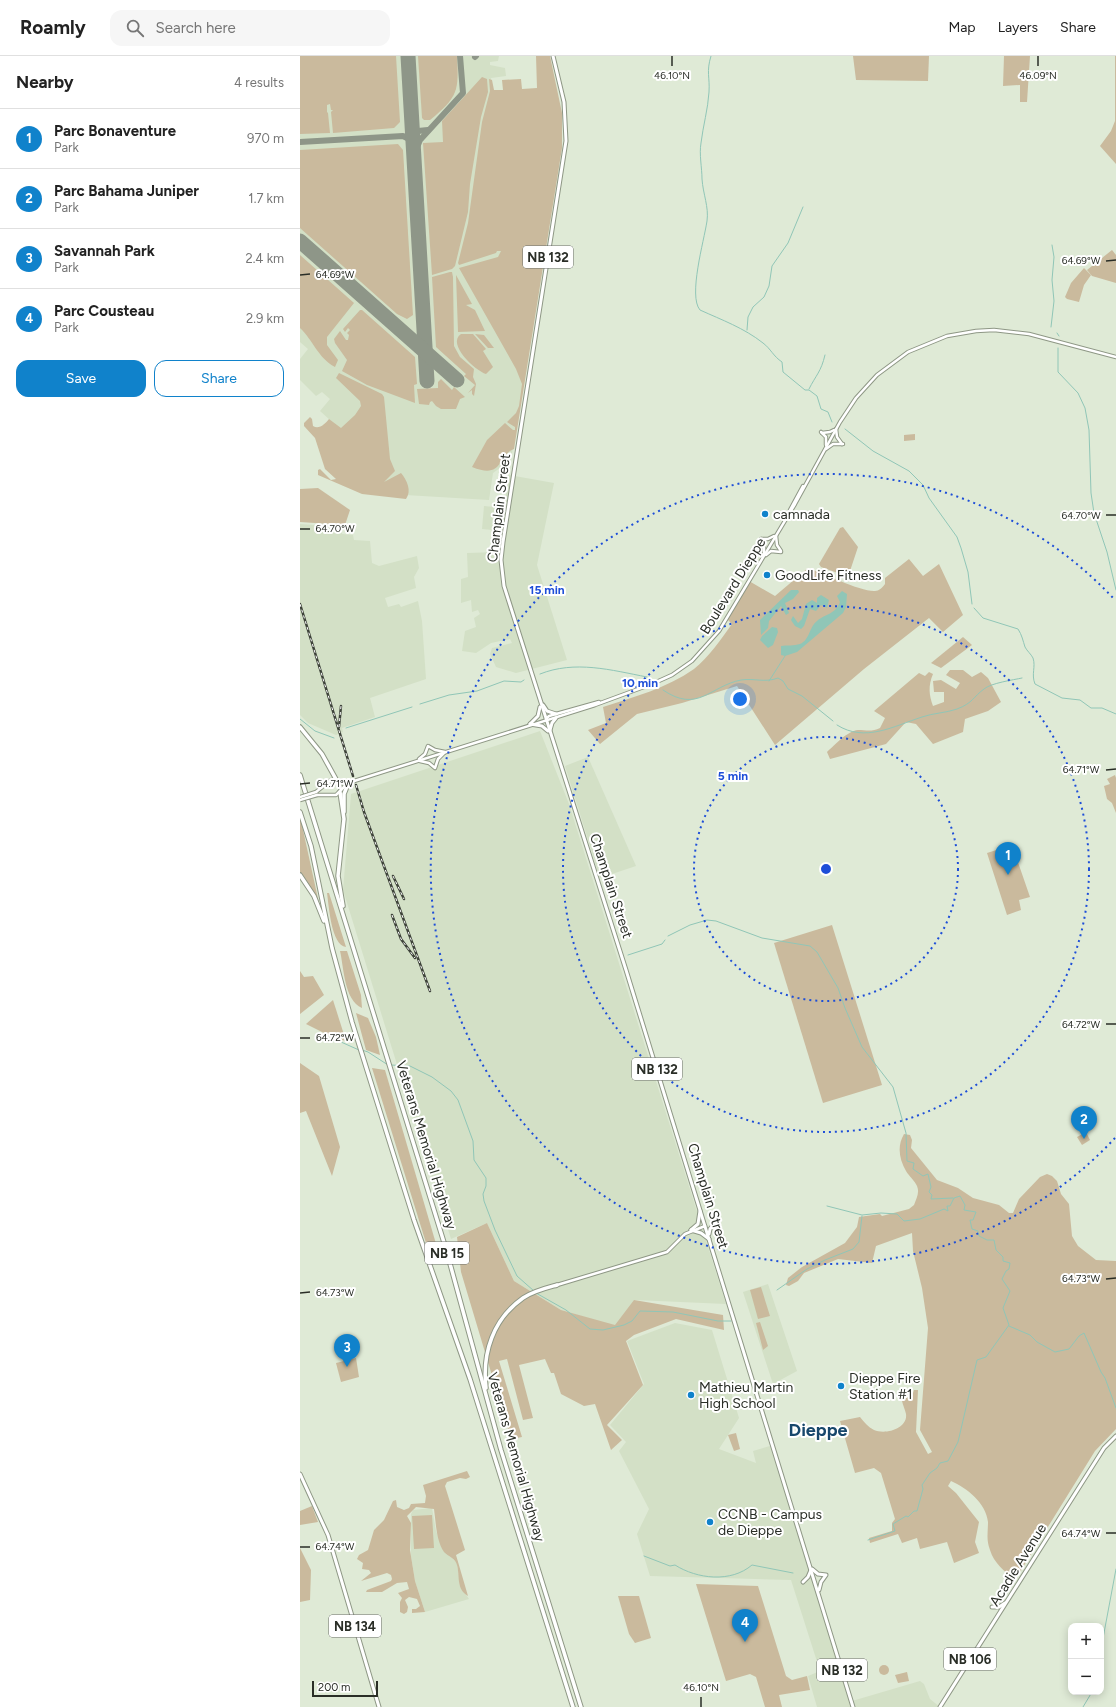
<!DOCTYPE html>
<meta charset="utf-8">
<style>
body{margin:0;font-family:Figtree,sans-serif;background:#f6f6f6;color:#222}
.controls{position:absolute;right:12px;bottom:12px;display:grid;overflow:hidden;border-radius:8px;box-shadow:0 2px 10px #0003}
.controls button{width:36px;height:36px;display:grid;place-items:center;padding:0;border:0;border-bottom:1px solid #e0e0e0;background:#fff;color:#222;font:20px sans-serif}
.scale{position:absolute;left:12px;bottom:10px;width:66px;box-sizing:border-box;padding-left:4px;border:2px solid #2a2e27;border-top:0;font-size:11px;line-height:14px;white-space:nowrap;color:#2a2e27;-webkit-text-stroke:3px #fff;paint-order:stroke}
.you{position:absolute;left:440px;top:643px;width:14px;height:14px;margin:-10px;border:3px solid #fff;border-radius:50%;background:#1a73e8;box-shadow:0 0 0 6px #1a73e833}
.badge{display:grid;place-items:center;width:26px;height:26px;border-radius:50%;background:#1082cb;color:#fff;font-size:13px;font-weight:700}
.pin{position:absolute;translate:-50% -33px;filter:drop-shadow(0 1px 2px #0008)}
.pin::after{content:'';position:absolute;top:21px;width:14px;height:12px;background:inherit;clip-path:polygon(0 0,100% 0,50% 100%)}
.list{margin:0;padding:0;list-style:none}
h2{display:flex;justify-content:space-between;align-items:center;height:52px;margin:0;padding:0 16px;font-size:17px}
h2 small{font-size:13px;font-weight:400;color:#767676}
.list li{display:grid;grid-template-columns:26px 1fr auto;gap:12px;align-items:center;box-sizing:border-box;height:60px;padding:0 16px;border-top:1px solid #e0e0e0}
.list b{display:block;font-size:15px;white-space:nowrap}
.list p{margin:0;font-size:13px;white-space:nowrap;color:#767676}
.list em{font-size:13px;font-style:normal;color:#767676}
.actions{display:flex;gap:8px;padding:12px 16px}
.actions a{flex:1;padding:9px 0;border:1px solid #1082cb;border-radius:12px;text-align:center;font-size:14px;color:#1082cb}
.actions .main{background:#1082cb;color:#fff}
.icon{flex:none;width:22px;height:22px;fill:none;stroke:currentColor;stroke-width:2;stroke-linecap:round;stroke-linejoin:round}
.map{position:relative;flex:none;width:816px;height:1651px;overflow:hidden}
header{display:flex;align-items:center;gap:24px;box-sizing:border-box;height:56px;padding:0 20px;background:#fff;border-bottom:1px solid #e0e0e0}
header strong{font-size:19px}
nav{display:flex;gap:22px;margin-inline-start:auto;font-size:14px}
.search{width:280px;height:36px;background:#f6f6f6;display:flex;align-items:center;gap:10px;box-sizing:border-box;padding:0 14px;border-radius:12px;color:#767676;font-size:15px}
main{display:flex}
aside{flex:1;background:#fff}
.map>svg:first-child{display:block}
.built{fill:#d3e0c6}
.green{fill:#caba9d}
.water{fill:#90c6b7}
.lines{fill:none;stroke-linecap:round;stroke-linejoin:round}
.stream{stroke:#90c6b7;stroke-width:1}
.taxiway{stroke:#8e9688;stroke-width:6}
.runway{stroke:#8e9688;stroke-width:15}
.secondary-casing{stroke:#8e9785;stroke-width:4.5}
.primary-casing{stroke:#8e9785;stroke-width:5}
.motorway-casing{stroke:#8e9785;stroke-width:5.5}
.secondary{stroke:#fff;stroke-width:2.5}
.primary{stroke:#fff;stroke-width:3}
.motorway{stroke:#fff;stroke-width:3.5}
.rail-casing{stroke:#3d4239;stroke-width:2.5}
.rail{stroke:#fff;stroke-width:1;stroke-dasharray:3;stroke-linecap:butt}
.secondary-bridge-casing{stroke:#8e9785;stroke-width:4.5;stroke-linecap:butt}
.secondary-bridge{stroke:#fff;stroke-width:2.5}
.ticks{fill:none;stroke:#2a2e27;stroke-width:1.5}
.ring{fill:none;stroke:#1d4ed8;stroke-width:2;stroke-dasharray:2 4}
.poi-dot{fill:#1082cb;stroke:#fff;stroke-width:1.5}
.labels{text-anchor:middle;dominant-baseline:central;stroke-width:4;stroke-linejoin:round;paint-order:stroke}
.shield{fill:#fff;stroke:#6a6d68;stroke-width:1}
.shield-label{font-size:13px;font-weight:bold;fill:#2a2e27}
.street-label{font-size:14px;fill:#2a2e27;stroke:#fff}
.poi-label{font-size:14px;fill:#2a2e27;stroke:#fff;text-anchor:start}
.district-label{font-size:18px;font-weight:bold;fill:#17476b;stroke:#fff}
.ticks-label{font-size:10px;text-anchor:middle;fill:#2a2e27;stroke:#fff;stroke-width:4;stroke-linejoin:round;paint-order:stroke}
.centre{fill:#1d4ed8;stroke:#fff;stroke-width:2}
.ring-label{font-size:12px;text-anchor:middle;font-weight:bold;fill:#1d4ed8;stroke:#fff;stroke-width:4;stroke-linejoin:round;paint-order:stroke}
</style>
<header>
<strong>Roamly</strong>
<div class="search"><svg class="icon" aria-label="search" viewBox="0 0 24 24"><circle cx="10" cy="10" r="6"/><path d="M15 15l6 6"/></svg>Search here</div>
<nav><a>Map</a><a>Layers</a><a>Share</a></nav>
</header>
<main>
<aside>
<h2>Nearby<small>4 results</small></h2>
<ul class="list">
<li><span class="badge">1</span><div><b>Parc Bonaventure</b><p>Park</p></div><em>970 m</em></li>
<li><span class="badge">2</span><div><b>Parc Bahama Juniper</b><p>Park</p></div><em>1.7 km</em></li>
<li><span class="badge">3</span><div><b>Savannah Park</b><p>Park</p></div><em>2.4 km</em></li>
<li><span class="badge">4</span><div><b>Parc Cousteau</b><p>Park</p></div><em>2.9 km</em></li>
</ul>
<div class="actions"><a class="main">Save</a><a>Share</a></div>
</aside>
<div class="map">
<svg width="816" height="1651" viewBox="0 0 816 1651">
<rect width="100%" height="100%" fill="#dfead6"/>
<g class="built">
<path d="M0 0H199L198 5 190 6V9L205 12 206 20 191 22 224 322 211 404 193 417 189 444 72 437 40 373 20 355 30 343 22 336 16 340 0 324V303L8 293 0 286Z"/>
<path d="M209 419 254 427 237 509 267 604 216 617 196 611 190 598 192 592 212 587 210 583 191 587 176 597 162 595 165 575 176 571 174 562 180 558 178 554 172 556 171 544 161 547V523L168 521 167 497 199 496 202 475 182 473 184 450 204 452Z"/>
<path d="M0 468 42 471V478L53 479 54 484 70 485 72 507 79 510 117 500 119 512 114 521 116 532 85 542 88 551 99 548 101 551 118 545 122 565 126 623 70 642 75 661 42 672 43 676 36 679 8 667 0 659Z"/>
<path d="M240 675 269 748 426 1248 335 1244 315 1270 261 1254 214 1225 187 1167 151 1183 43 834 51 738Z"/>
<path d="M288 701 336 810 300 822 265 710Z"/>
<path d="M468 1228 497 1315 473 1328 443 1236Z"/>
<path d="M375 1267 412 1274 439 1362 419 1393 456 1407 453 1395 470 1390 511 1512 552 1645 620 1625 624 1628 630 1643 640 1651H517L508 1620 520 1615 491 1524 350 1520 337 1478 349 1453 319 1395 326 1386 310 1369 344 1328 327 1285Z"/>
<path d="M132 1452 136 1475 143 1493 157 1507 160 1530 169 1543 125 1556 115 1525 111 1500V1458L113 1454Z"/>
</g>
<g class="green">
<path d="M0 0H96L100 66 94 72 33 77 31 56 33 54H31L30 48 27 49V56L28 57 30 77 0 78Z"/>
<path d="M118 0H157C159 35 158 41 130 64H124L122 62Z"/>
<path d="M236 0H250L262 57V92L214 393C197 399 204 424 172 411L187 384 205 367 213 374H215V371L207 366 216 357 219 350 222 328 216 313 159 212 198 201 201 195H197L196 197 159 209 158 207 168 167 182 66 190 35 189 23 192 24 194 34H203L202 24 221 23 222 33 237 32Z"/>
<path d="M553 0H629L628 25 556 24Z"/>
<path d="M704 0H730L727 46H720V29L703 30Z"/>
<path d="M815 0H816V108L800 90 811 75 815 65Z"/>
<path d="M182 21 187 23 188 36 181 61 170 128 168 156 155 210 152 213 132 219 123 87 143 86 142 65Z"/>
<path d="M98 88 103 94 113 259 107 263 97 258 0 172V94Z"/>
<path d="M812 194 816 199V227L792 220 787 214Z"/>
<path d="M0 199 54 247 27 281V289L38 304 35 311C18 302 13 284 0 272Z"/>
<path d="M784 212 791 219 784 229 779 246 767 243 765 241 771 227Z"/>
<path d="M150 216H152L153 221 154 290 160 301 174 313 173 321 176 328 174 340 172 338V334L168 337 175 329 164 320 166 318 136 291 132 221Z"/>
<path d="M156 219 172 248 166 249 175 254 185 275 158 276Z"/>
<path d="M60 254H62L115 301 117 328 114 329 115 347 67 329 42 315 47 304 35 287 34 283 40 275 46 284H48L49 279 47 277 50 274 48 272 45 276 43 273Z"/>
<path d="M161 278H173L186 293 183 295 193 311 186 318C176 315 146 288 161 278Z"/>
<path d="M175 278 184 279 194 292H188Z"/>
<path d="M39 317 82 338 84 341 90 403 95 415 84 426 101 417C107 424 112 435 106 443L62 438 18 419V414L20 413 31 424 36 423 25 413 15 382 4 370V367L10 361 12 363 13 370C19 374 25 368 29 363L41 372 55 359 61 350 60 345 36 322Z"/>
<path d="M141 323 152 334 154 331 165 341 160 343 156 353H141L136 350 132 345 130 346 129 349 119 348 117 333 138 332V326Z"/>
<path d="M615 378V384L604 385V379Z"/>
<path d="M18 432 50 454 45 469 0 466V433Z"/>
<path d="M543 471 558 491 549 518 546 520 521 511 519 508 540 472Z"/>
<path d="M609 503 623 520 639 508 663 559 643 576 629 562 564 613 475 689 437 630 382 647 337 658 300 688 288 674 306 667 303 651C334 641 367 632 394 613 409 601 421 583 432 568L427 563 449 525 475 540 508 512C523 517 561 536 575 535 579 535 582 532 585 528V522Z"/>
<path d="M663 581 672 589 641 612 631 607Z"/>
<path d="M650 614H663L672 621 681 616 688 622 701 646 688 655 665 663 663 676 633 688 616 668 606 666 586 688 530 703 527 696C535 689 547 675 558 674 566 674 572 676 580 672L585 662 574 655 619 617 625 620 629 616 633 618C628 630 629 639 633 650L644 646V636H634L633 625 641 624 656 633 660 627 646 619Z"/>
<path d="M815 719 816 722V757L812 747 807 743 804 730 810 728 807 723Z"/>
<path d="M0 760 20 852 0 816Z"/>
<path d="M712 789 730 841 719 844 721 854 707 859 687 797Z"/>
<path d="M27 837H29L46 891C31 889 29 850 27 837Z"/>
<path d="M532 869 582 1029 523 1047 474 887Z"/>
<path d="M40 895H47L61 939 62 952C44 944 44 912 40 895Z"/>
<path d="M0 915 4 921 13 920 24 939 0 958Z"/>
<path d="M33 944 46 985 34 982 6 968Z"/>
<path d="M56 957 68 962 76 981 80 999 66 994Z"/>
<path d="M0 1007 19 1020 40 1091 32 1120 6 1055 0 1057Z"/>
<path d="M72 1012 85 1014 139 1198 130 1200Z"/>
<path d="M786 1076 790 1084 782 1089 777 1081Z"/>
<path d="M604 1078 610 1079 612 1084 611 1092 637 1124 658 1132 673 1142 699 1149 709 1157H713L719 1143 740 1121 747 1118 752 1120 757 1125 761 1138 769 1148 772 1180 778 1190 796 1204 816 1205V1373L795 1395 715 1524C704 1515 694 1507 690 1494 686 1484 688 1476 688 1466 686 1447 667 1432 651 1425L648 1430 656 1437 679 1466 675 1486 679 1497 654 1507 647 1486 620 1493 617 1482 602 1487 598 1478 570 1487 569 1482 592 1475V1467L595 1463 581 1417 574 1412 555 1417 540 1365 560 1361C564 1366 568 1371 574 1374 585 1379 608 1373 606 1358 605 1354 603 1349 602 1345L613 1337 614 1334H618L616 1376 628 1398 632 1396 620 1374 628 1272 622 1232 613 1195 612 1177 576 1190 572 1207 538 1203 504 1217 498 1225 489 1230 486 1229 488 1222 502 1211 545 1187 557 1171 559 1161 580 1158 582 1160 609 1153 614 1149C616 1143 620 1137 617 1130 615 1125 609 1120 606 1115 599 1103 597 1090 604 1078Z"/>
<path d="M187 1167 214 1225 261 1254 315 1269 334 1244 423 1259 424 1274 376 1263 334 1279 326 1285 343 1329 307 1369 322 1384 311 1394 295 1348 284 1350 261 1338 254 1317H251L245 1303 219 1309 233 1362 223 1364 207 1303 199 1305 222 1381 211 1383 161 1216 157 1181Z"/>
<path d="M461 1231 470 1260 458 1263 450 1234Z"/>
<path d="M460 1266 468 1290 463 1294 456 1267Z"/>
<path d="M56 1302 59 1321 41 1326 36 1307Z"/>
<path d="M436 1377 440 1393 434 1395 428 1379Z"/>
<path d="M167 1415 170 1421 166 1423 160 1422 147 1426 145 1430 165 1494 156 1499 168 1540C156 1533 160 1520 157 1509 156 1503 148 1500 144 1496 136 1484 136 1467 134 1453L116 1451 107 1460 111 1467 110 1494 115 1525 125 1556 112 1557V1553H116L120 1550 117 1543 109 1541 105 1544 108 1551 107 1556 104 1558 100 1556V1546L102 1542 98 1537 109 1533 107 1526 97 1527 82 1536H66L67 1534 91 1525 92 1523 91 1519 87 1517 61 1525 71 1517 69 1514 62 1513 63 1507 57 1503 59 1499 68 1494 74 1474 84 1464 93 1445 96 1444 97 1451 104 1454 109 1452 111 1448 125 1447 126 1440 123 1429Z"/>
<path d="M12 1450 18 1466 0 1469V1455Z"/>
<path d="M132 1459 134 1492 114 1493 112 1460Z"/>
<path d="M0 1492 11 1514 10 1544 0 1546Z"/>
<path d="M396 1528 458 1530 486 1620 492 1624 507 1620 510 1634 479 1639 482 1651H465L456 1621 450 1618 426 1625Z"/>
<path d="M318 1540H339L351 1582 335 1587 329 1578Z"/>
<circle cx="584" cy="1614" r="5"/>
<path d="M607 1616 609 1625 598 1627 595 1619Z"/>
</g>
<g class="water">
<path d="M491 534H498L499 536 493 543 485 547 489 557 486 559 481 550 469 565 468 572 461 579 460 564Z"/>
<path d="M542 535 547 538 546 551 543 557 497 596 485 600 481 599V590C487 589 494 590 500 588 510 584 509 571 517 565 526 557 535 559 540 546L537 540Z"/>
<path d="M521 539 529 544 527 552 521 549 516 555 510 553 504 570 501 573 495 570 491 564 493 560 498 567 502 563 506 548 512 544 517 547V542Z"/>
<path d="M472 571 477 572 478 576 473 589 468 592 460 584 462 580Z"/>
</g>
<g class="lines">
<g class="stream">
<path d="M411 0C406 16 410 21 409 36 408 53 403 70 401 87 399 98 402 112 402 123 403 138 409 151 407 165 404 185 388 240 400 254 422 264 444 272 463 287 471 293 473 300 482 306L483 316 505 334H509L517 340 521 353 528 356 532 366"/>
<path d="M751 271 754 245 752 224 754 201 752 189"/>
<path d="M447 274 448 261 453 251 464 241 469 230 472 210 488 187 503 151"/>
<path d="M757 277 759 280"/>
<path d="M758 292V316L778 337 785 352 789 374 791 437 794 457 807 496 816 534"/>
<path d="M509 333C516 319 521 316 525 299"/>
<path d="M545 373 573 395 609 415 623 429 629 442 657 481 661 492 668 516 672 548"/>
<path d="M674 552 683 562 718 573C722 579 723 585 725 591 727 595 731 598 733 602 736 611 731 618 735 628L762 642 780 644 791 652H802L816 658"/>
<path d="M240 618C275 604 311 614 347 621"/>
<path d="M469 625 485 600"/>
<path d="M363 634C398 658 410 630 441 624 455 622 465 627 478 622L483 625 488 633 502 640 533 665"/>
<path d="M120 648 149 639 177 635 204 625 221 626 224 624"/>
<path d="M0 663 15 675 34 682"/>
<path d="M537 669C565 687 594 670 622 661 633 657 646 657 657 653 673 647 673 641 684 633 691 627 713 624 722 622"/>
<path d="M46 672 112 651"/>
<path d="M368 880 390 869 407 864 416 865 462 882 510 890 517 896 538 932 545 952 562 991 593 1031 606 1077 607 1105 614 1107 613 1113 623 1120 628 1118 631 1131 629 1136 632 1139 631 1143 653 1142"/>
<path d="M328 899 362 888 365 884"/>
<path d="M23 983 41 986 59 994"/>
<path d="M62 994 68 996 88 1009"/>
<path d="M91 1009 110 1010 132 1021 151 1035 158 1044 173 1085 174 1104 186 1122V1130L183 1138 184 1145 195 1174 217 1220 234 1235"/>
<path d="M527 1150 562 1159 581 1157 597 1158 604 1165 620 1163 644 1153 648 1155 647 1150H650L654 1142 660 1140 665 1149 664 1154 676 1156 673 1164H670L672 1173 678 1175 679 1180 687 1184H694L696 1194 703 1201V1205L710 1207 709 1213 706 1215 702 1223 710 1235 703 1252 709 1269 686 1301 677 1304 658 1386 648 1405 640 1407 637 1412 630 1417 622 1429 623 1433 617 1455H614L608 1461 606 1460 593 1468 595 1475 568 1484"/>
<path d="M477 1234 507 1213 525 1204 553 1193 559 1186 562 1160"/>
<path d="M236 1237 266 1254 290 1273 303 1274 324 1269 332 1265 340 1255 373 1256 418 1265H431"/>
<path d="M709 1270 730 1279 737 1286 755 1296 769 1293 779 1280 784 1277 801 1316 805 1322 816 1352"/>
<path d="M344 1500 370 1510 375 1509C397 1523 431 1527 452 1509L493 1517"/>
<path d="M801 1593 816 1513"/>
<path d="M783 1651 792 1636"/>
</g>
<g class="taxiway">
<path d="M175 1 176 0"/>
<path d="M112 69 118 75 128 74"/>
<path d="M0 86 103 80 111 84 114 102"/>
<path d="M114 99 120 84 163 37 160 0"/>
</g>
<g class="runway">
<path d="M108 0 127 325"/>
<path d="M0 185 157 324"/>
</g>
<g class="secondary-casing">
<g id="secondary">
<path d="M536 373 537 381 542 388"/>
<path d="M521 376 526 381V389"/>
<path d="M522 377 530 376 534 374"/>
<path d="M526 393 533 388H543"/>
<path d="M490 454 503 430"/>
<path d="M476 480 477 489 481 495"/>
<path d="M461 483 464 490V498"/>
<path d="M461 483H468L474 480"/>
<path d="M466 499 471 495 481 496"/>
<path d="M246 663 249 660 299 646"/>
<path d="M119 703 125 698 128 690 135 694 145 696"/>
<path d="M120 705 129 707 135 712 138 703 144 697"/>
<path d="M37 725 40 728 41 734"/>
<path d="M16 736 31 724 51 726 295 649 352 628 372 619 392 605 419 575 495 448 540 366 556 342 577 319 608 296 647 280 676 275 694 274 729 278 816 301"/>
<path d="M17 739H36L47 728"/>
<path d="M257 1229 367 1196 385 1178 405 1170"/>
</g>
</g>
<g class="primary-casing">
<g id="primary">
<path d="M253 0 264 46 266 85 203 486 201 504 204 530 326 914 553 1651"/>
<path d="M243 649 247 655 256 658"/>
<path d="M230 668 238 660 240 651"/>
<path d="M230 668 242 670 248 675"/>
<path d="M250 674 252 667 256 662"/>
<path d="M391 1174 398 1168 400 1155"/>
<path d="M391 1174 401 1177 409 1183"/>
<path d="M409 1178 410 1173 415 1167"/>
<path d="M0 1418 28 1479 79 1651"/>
<path d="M512 1513 518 1518 526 1519 521 1526 519 1534"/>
<path d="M503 1526 508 1521 511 1514"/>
<path d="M692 1551H699L705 1547"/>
<path d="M640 1651 804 1392 816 1380"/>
</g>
</g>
<g class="motorway-casing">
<g id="motorway">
<path d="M0 671 22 698 37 725"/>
<path d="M0 719 146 1193 201 1394 281 1651"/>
<path d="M40 736 44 763 38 820 43 850"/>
<path d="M0 756 11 790 32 892 52 966 114 1164 170 1323 273 1651"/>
<path d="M44 756V738L48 728"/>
<path d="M0 819 14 840 24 865"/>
<path d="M186 1332C182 1297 193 1263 223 1242 233 1235 246 1232 257 1229"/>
</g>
</g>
<use href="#secondary" class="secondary"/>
<use href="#primary" class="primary"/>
<use href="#motorway" class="motorway"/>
<g class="rail-casing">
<g id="rail">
<path d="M0 548 53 720"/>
<path d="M39 671 41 650"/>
<path d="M56 729 64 756 130 935"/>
<path d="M93 820 104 843"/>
<path d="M92 859 101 883 115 902"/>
</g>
</g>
<use href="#rail" class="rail"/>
<g class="secondary-bridge-casing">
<g id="secondary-bridge">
<path d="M0 741 16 736"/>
<path d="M0 744 17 739"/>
</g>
</g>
<use href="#secondary-bridge" class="secondary-bridge"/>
</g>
<path class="ticks" d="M372 0V10M738 0V10M806 205 816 204M0 219 10 218M806 459H816M0 473H10M806 714 816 713M0 728 10 727M806 968H816M0 982H10M806 1223 816 1222M0 1237 10 1236M806 1477H816M0 1491H10M401 1641V1651"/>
<g class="ring">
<circle cx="526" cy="813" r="132"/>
<circle cx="526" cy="813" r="263"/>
<path d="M815 1082A395 395 0 1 1 815 544"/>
</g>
<g class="poi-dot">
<circle cx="465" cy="458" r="4"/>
<circle cx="467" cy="519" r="4"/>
<circle cx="541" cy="1330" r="4"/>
<circle cx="391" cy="1339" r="4"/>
<circle cx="410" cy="1466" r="4"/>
</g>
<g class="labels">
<g class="shield">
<rect x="223" y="190" width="50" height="22" rx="3"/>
<rect x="332" y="1002" width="50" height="22" rx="3"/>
<rect x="125" y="1186" width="44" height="22" rx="3"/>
<rect x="29" y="1559" width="52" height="22" rx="3"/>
<rect x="644" y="1592" width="52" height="22" rx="3"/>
<rect x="517" y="1603" width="50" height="22" rx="3"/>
</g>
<g class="shield-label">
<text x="248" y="201">NB 132</text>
<text x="357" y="1013">NB 132</text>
<text x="147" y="1197">NB 15</text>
<text x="55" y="1570">NB 134</text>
<text x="670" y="1603">NB 106</text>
<text x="542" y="1614">NB 132</text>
</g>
<g class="street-label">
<text transform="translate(199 452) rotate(-83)">Champlain Street</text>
<text transform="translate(433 530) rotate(-58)">Boulevard Dieppe</text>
<text transform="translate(311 830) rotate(72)">Champlain Street</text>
<text transform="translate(126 1089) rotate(73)">Veterans Memorial Highway</text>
<text transform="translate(408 1140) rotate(73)">Champlain Street</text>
<text transform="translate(216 1401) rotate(74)">Veterans Memorial Highway</text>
<text transform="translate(718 1509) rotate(-58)">Acadie Avenue</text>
</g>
<g class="poi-label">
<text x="473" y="458">camnada</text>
<text x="475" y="519">GoodLife Fitness</text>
<text x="549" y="1322">Dieppe Fire<tspan x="549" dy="16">Station #1</tspan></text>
<text x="399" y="1331">Mathieu Martin<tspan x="399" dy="16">High School</tspan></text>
<text x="418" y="1458">CCNB - Campus<tspan x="418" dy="16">de Dieppe</tspan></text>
</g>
<g class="district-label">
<text x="518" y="1374">Dieppe</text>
</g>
</g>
<g class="ticks-label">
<text x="372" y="23">46.10°N</text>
<text x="738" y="23">46.09°N</text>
<text x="781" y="208">64.69°W</text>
<text x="35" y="222">64.69°W</text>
<text x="781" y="463">64.70°W</text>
<text x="35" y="476">64.70°W</text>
<text x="781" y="717">64.71°W</text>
<text x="35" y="731">64.71°W</text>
<text x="781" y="972">64.72°W</text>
<text x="35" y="985">64.72°W</text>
<text x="781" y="1226">64.73°W</text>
<text x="35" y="1240">64.73°W</text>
<text x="781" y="1481">64.74°W</text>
<text x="35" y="1494">64.74°W</text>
<text x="401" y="1635">46.10°N</text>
</g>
<circle cx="526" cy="813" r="6" class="centre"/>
<g class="ring-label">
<text x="247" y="538">15 min</text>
<text x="340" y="631">10 min</text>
<text x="433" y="724">5 min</text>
</g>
</svg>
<div class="controls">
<button>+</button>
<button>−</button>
</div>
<div class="scale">200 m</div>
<div class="you"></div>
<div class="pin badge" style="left:708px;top:819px">1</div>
<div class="pin badge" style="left:784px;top:1083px">2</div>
<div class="pin badge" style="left:47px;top:1311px">3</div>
<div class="pin badge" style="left:445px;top:1586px">4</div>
</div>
</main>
